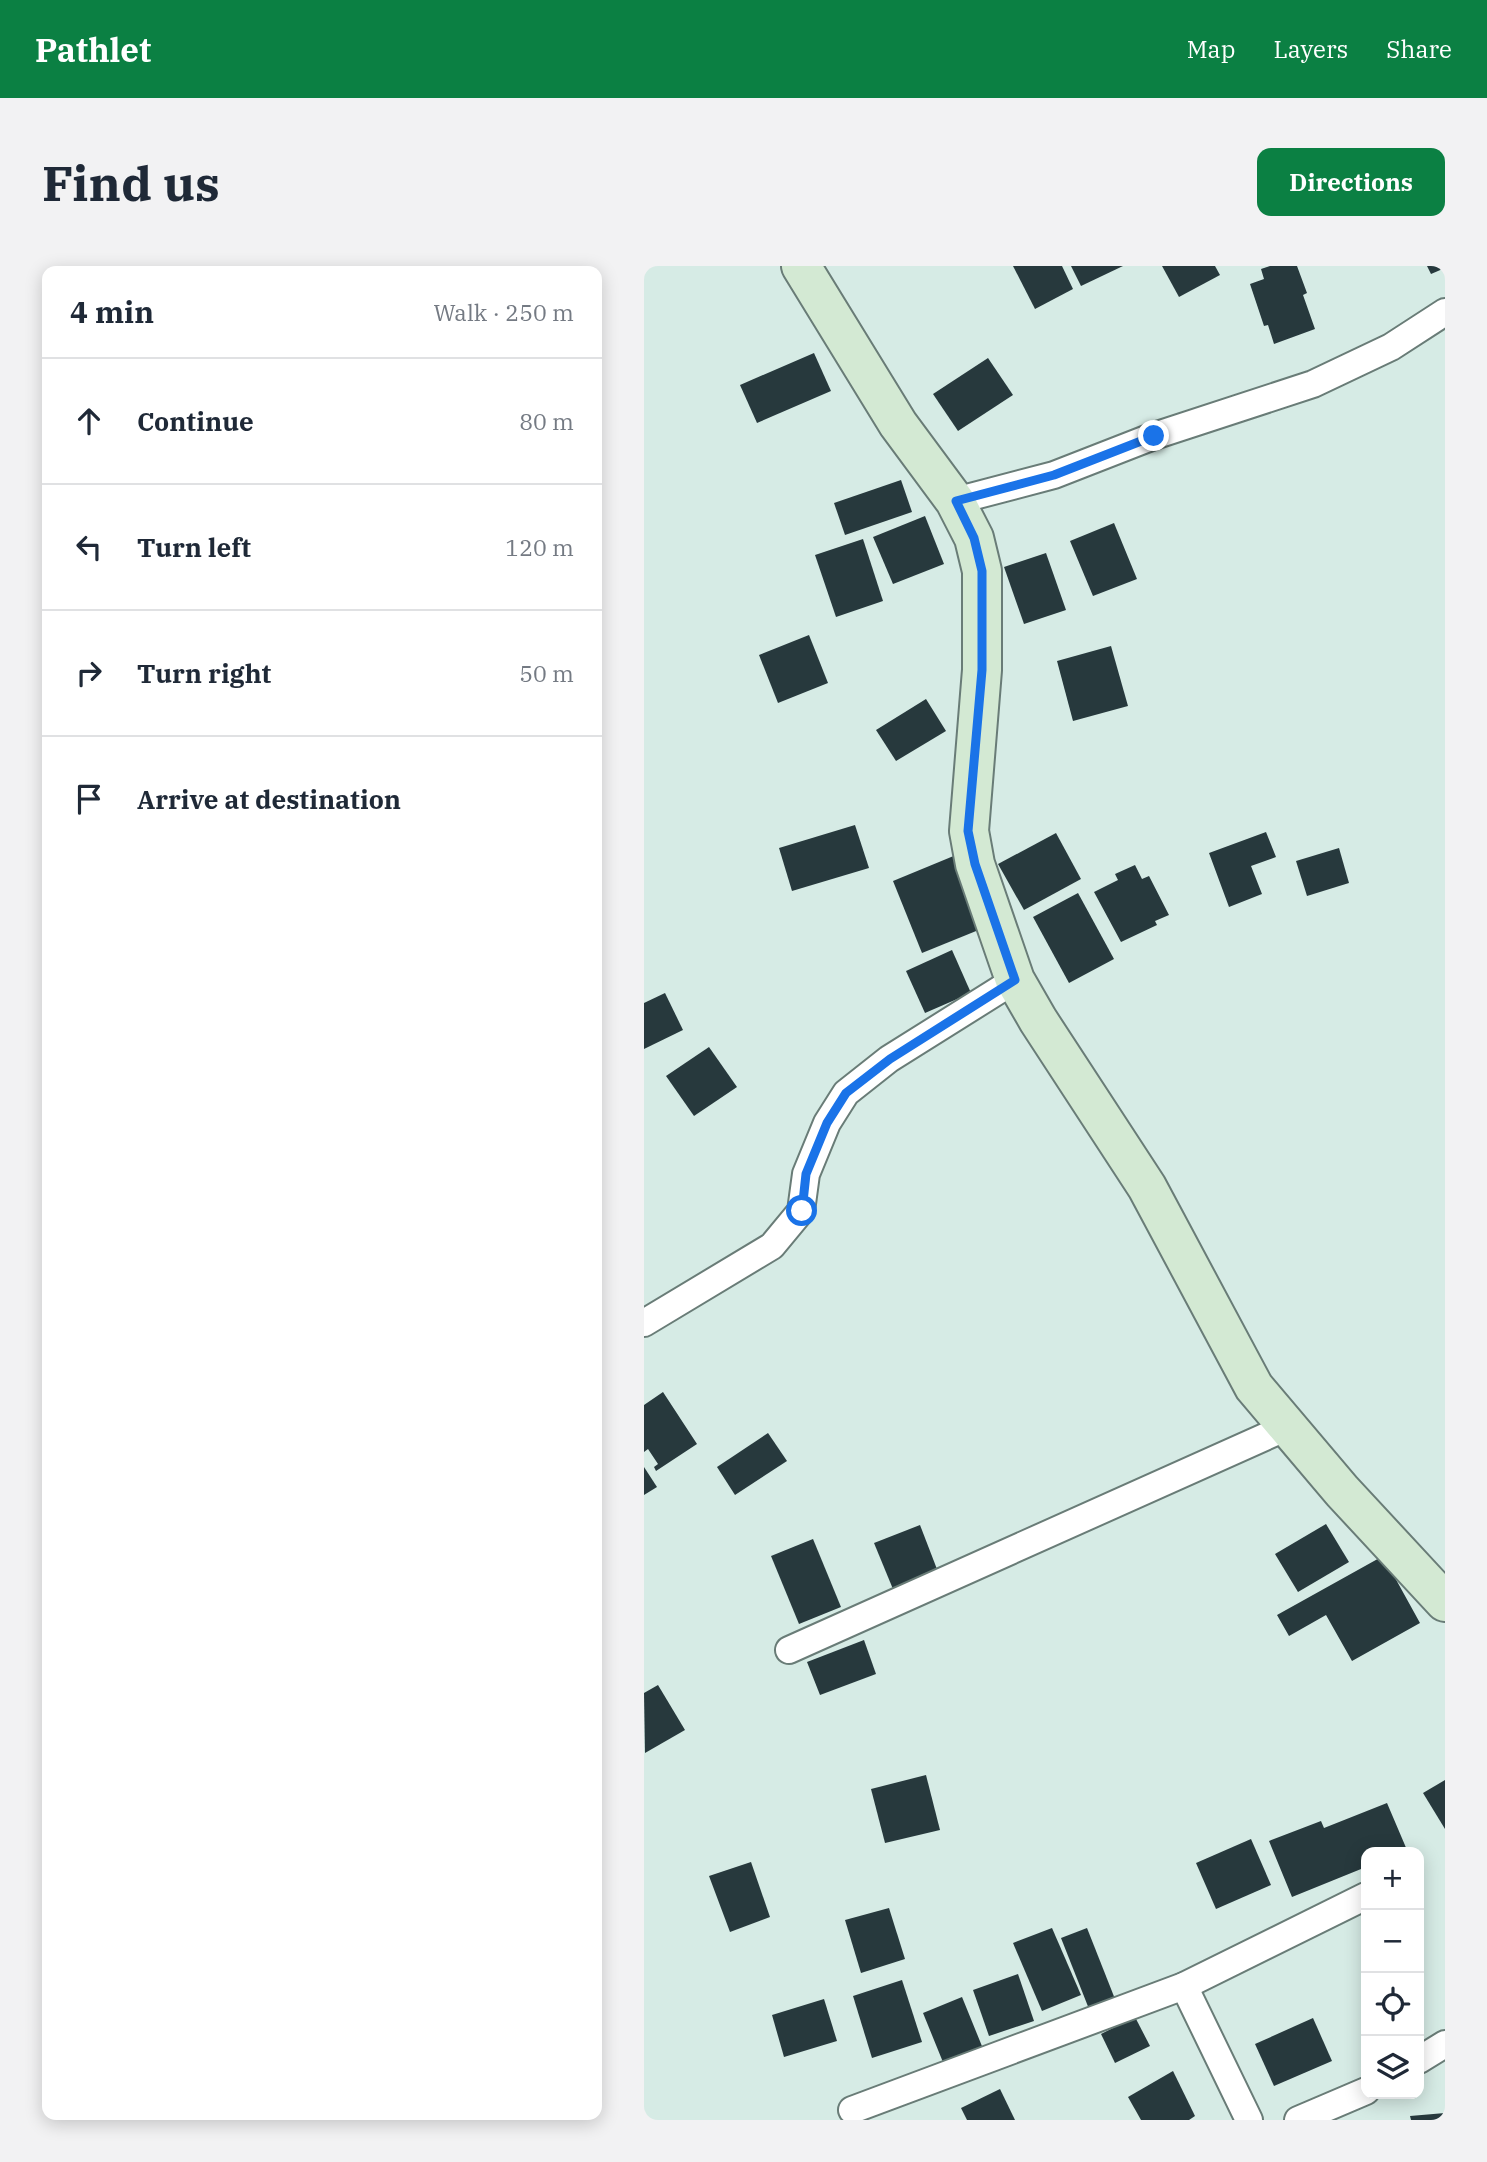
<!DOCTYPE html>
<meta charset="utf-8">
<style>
body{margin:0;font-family:"IBM Plex Serif",serif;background:#f2f2f3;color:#1f2937}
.controls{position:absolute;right:21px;bottom:21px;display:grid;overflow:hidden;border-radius:14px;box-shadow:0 4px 18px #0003}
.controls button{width:63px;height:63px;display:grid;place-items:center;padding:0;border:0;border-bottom:2px solid #e0e1e3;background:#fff;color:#1f2937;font:35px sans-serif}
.stop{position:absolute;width:21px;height:21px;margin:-16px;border:5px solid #1a73e8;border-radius:50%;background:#fff}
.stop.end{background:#1a73e8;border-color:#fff;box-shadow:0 2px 7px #0008}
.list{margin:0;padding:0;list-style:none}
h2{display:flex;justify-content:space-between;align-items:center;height:91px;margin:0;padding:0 28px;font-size:30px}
h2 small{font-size:23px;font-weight:400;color:#747a83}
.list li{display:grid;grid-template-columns:46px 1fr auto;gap:21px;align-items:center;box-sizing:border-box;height:126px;padding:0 28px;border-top:2px solid #e0e1e3}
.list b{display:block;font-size:26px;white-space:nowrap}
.list em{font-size:23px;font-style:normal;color:#747a83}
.icon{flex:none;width:38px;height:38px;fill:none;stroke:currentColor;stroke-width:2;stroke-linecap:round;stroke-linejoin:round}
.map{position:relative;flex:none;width:801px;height:1854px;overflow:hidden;border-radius:14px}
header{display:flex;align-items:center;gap:42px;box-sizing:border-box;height:98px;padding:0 35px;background:#0b8043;color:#fff}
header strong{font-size:33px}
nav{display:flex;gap:38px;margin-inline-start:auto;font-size:24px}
.intro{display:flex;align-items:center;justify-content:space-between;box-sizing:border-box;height:168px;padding:0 42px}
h1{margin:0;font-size:49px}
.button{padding:18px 32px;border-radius:14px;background:#0b8043;color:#fff;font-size:24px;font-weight:700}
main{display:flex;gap:42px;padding:0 42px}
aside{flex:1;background:#fff;border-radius:14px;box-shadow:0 4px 18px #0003}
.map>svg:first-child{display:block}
.building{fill:#27393d}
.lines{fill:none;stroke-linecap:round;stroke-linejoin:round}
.street-casing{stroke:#697c77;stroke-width:30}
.secondary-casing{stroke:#697c77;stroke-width:42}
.street{stroke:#fff;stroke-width:26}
.secondary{stroke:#d3e9d3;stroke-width:38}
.route{stroke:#1a73e8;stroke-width:9}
</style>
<header>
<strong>Pathlet</strong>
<nav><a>Map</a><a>Layers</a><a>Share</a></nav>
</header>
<div class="intro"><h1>Find us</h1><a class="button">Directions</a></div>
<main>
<aside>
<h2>4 min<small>Walk · 250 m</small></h2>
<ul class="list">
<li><svg class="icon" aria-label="ahead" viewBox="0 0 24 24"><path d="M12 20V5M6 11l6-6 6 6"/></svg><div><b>Continue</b></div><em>80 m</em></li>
<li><svg class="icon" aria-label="left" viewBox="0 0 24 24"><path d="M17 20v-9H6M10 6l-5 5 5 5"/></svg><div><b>Turn left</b></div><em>120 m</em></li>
<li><svg class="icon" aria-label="right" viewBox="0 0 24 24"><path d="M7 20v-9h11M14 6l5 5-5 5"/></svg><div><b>Turn right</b></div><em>50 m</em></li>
<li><svg class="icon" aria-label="arrive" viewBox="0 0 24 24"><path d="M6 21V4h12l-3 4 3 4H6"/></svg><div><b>Arrive at destination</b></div></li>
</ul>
</aside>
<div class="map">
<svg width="801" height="1854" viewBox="0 0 801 1854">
<rect width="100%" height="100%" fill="#d6ebe5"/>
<g class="building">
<path d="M369 0H418L429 23 391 43Z"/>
<path d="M427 0H479L437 20Z"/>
<path d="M518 0H571L576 9 535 31Z"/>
<path d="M626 0H653L663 27 659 29 671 63 630 78 624 59 620 60 606 18 620 13 617 3Z"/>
<path d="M783 0H801V2L787 8Z"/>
<path d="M170 87 187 125 113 157 96 119Z"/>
<path d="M344 92 369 129 314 165 289 128Z"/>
<path d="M257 214 268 246 201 269 190 237Z"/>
<path d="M281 250 300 298 249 318 229 271Z"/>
<path d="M470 257 493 313 449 330 426 275Z"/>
<path d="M219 273 239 335 192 351 171 289Z"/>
<path d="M402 287 422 344 380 358 360 301Z"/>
<path d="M165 369 184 417 134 437 115 389Z"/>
<path d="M467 380 484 440 429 455 413 395Z"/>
<path d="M282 433 302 465 252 495 232 464Z"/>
<path d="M211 559 225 602 148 625 135 582Z"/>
<path d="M622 566 632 591 607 600 618 628 585 641 565 587Z"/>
<path d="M412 567 437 613 380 644 354 598Z"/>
<path d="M695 582 705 617 663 630 652 595Z"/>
<path d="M312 589 342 661 278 687 249 615Z"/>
<path d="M491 599 498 613 505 610 525 649 511 655 513 659 477 676 450 626 474 614 471 608Z"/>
<path d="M434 627 470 693 425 717 389 651Z"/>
<path d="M308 684 327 727 281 747 262 705Z"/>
<path d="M21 727 39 764 0 783V737Z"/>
<path d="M65 781 93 821 50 850 22 810Z"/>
<path d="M19 1126 53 1178 12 1205 10 1201 14 1198 4 1183 0 1186V1139Z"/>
<path d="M124 1167 143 1195 91 1229 73 1201Z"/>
<path d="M0 1201 13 1221 0 1229Z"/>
<path d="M682 1258 705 1296 654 1326 631 1288Z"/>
<path d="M276 1259 296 1311 251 1328 230 1277Z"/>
<path d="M169 1273 197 1341 155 1358 127 1290Z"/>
<path d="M739 1290 776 1357 708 1395 682 1349 645 1370 633 1349Z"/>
<path d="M220 1374 232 1408 176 1429 163 1396Z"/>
<path d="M14 1419 41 1464 1 1487 0 1427Z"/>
<path d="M282 1509 296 1564 241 1577 227 1523Z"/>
<path d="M801 1514V1563L779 1527Z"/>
<path d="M743 1537 763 1584 722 1586V1601L648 1631 625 1575 677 1555 680 1562Z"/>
<path d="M607 1573 627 1619 572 1643 552 1597Z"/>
<path d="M107 1596 126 1651 86 1666 65 1610Z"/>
<path d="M245 1642 261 1693 217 1707 201 1654Z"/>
<path d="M408 1662 437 1729 398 1745 369 1677Z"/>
<path d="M443 1662 471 1733 445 1743 417 1672Z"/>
<path d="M374 1708 390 1755 345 1770 329 1724Z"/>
<path d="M258 1714 278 1776 228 1792 209 1730Z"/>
<path d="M318 1731 342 1790 303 1806 279 1747Z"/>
<path d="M180 1733 193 1775 140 1791 128 1749Z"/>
<path d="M491 1751 506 1780 471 1797 457 1768Z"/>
<path d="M669 1752 688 1795 630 1820 611 1778Z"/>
<path d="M529 1805 551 1850 545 1854H497L484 1831Z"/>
<path d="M356 1823 371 1854H323L317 1842Z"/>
<path d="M801 1847V1854H767L766 1850Z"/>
</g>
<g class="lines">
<g class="street-casing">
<g id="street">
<path d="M311 235 410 209 510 170 669 118 747 81 801 46"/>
<path d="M0 1057 128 980 157 945 162 908 183 857 202 827 245 793 371 714"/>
<path d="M145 1384 643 1161"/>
<path d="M540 1720 605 1854"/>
<path d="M775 1794 801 1778"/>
<path d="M208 1844 540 1720 722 1630"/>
<path d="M654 1854 722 1825"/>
</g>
</g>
<g class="secondary-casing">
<path id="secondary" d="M157 0 254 158 311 235 330 272 338 305V404L325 565 331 598 371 714 394 754 503 921 610 1121 698 1225 801 1336"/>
</g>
<use href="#street" class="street"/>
<use href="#secondary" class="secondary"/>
</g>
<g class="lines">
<path class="route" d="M158 945 162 908 183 857 202 827 246 793 371 714 331 598 324 565 338 404V305L330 272 312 235 410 209 510 170"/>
</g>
</svg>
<div class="controls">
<button>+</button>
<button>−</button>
<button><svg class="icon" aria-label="locate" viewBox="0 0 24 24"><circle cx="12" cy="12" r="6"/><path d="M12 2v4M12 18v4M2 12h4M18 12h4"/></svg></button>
<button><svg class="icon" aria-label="layers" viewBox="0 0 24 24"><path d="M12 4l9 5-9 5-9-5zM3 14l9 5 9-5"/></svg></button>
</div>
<div class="stop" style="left:158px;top:945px"></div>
<div class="stop end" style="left:510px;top:170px"></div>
</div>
</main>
